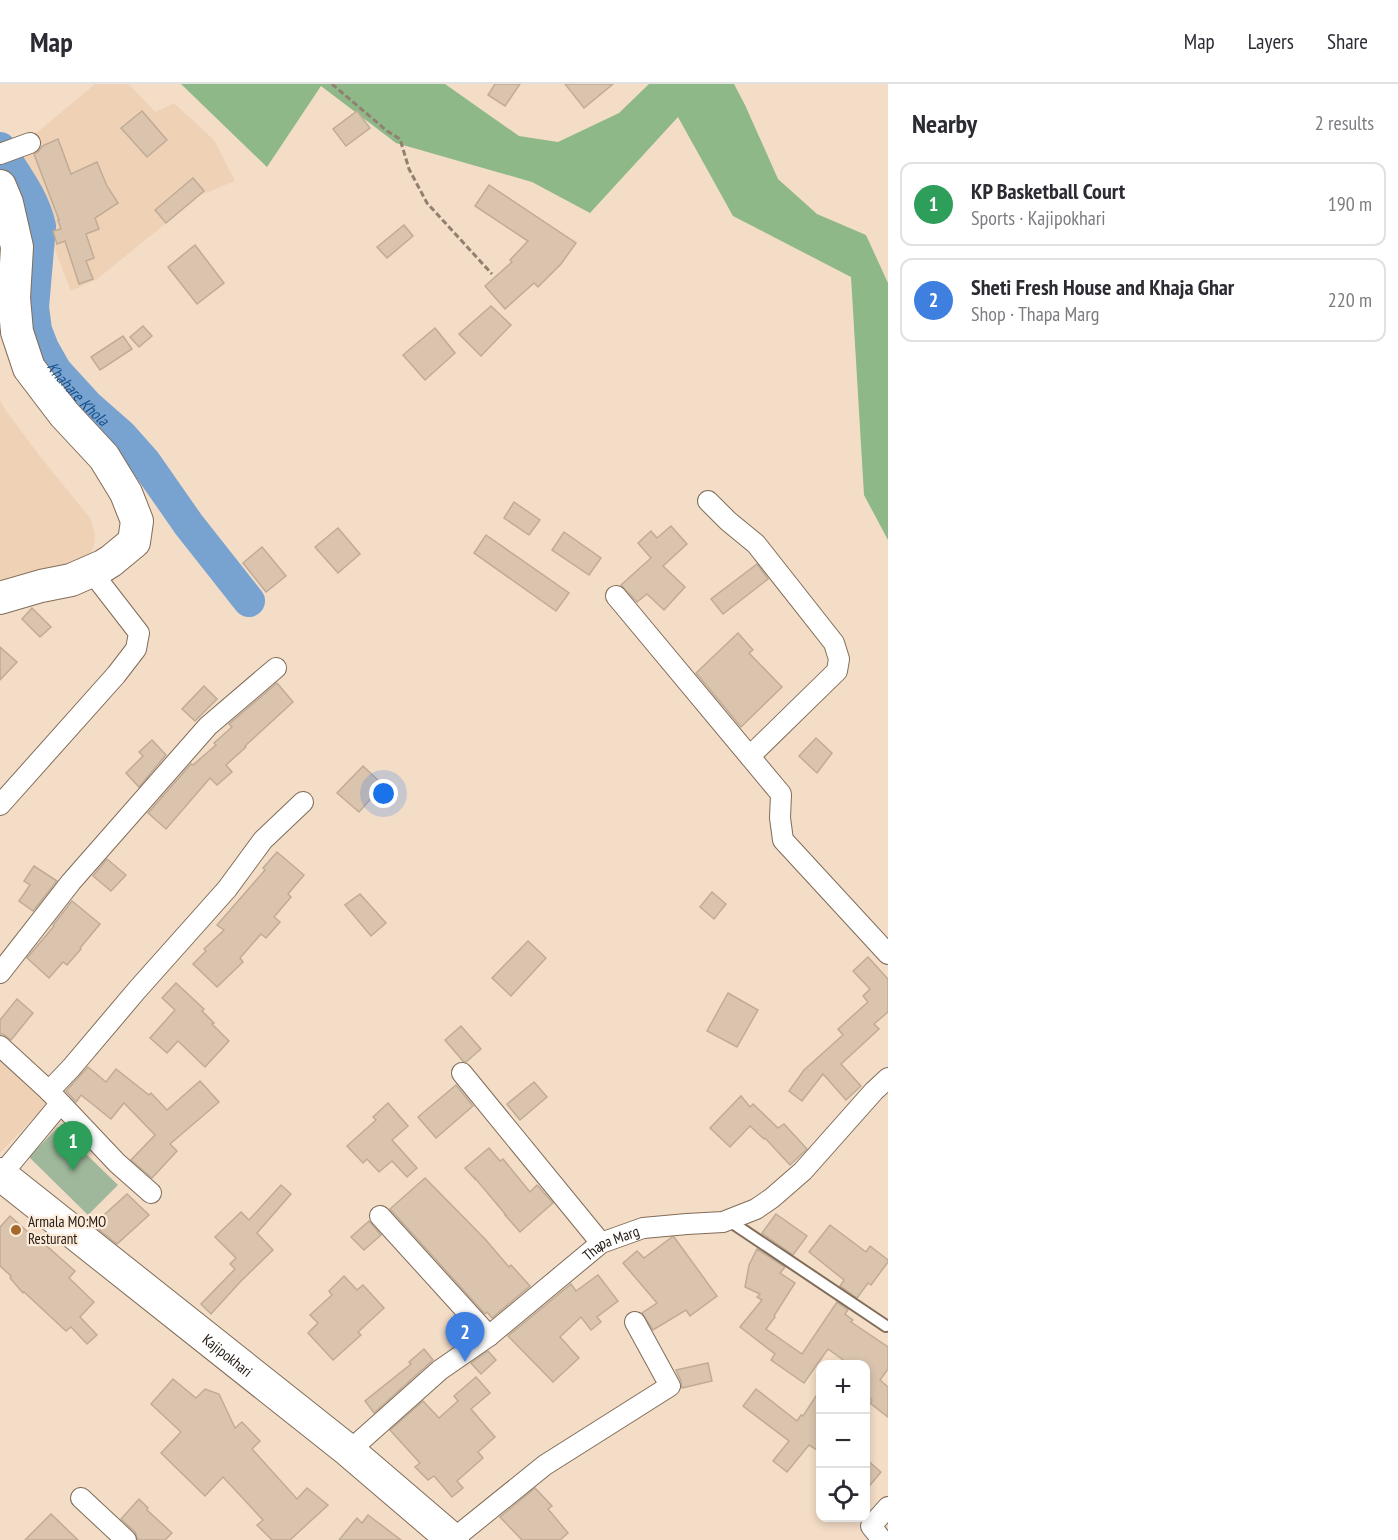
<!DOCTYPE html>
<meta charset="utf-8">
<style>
body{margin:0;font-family:"PT Sans Narrow",sans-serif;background:#f7f7f7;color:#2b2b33}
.controls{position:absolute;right:18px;bottom:18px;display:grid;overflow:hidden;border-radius:12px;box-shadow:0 3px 9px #0003}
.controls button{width:54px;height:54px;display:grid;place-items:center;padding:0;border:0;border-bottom:2px solid #e1e1e2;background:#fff;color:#2b2b33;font:30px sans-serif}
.you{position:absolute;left:384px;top:710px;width:21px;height:21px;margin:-15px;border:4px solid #fff;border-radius:50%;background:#1a73e8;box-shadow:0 0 0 9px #1a73e833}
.badge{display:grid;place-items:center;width:39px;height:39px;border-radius:50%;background:#ea580c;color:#fff;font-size:20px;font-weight:700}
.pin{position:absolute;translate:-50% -50px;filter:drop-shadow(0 2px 3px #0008)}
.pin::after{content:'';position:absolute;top:32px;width:21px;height:18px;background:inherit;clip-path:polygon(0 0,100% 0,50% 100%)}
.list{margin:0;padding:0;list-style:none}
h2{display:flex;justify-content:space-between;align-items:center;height:78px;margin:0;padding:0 24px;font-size:26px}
h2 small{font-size:20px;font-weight:400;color:#7c7c81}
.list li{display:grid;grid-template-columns:39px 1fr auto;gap:18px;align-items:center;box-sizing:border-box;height:84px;margin:0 12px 12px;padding:0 12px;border:2px solid #e1e1e2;border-radius:12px}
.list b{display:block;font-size:22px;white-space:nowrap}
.list p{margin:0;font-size:20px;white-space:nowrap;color:#7c7c81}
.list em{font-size:20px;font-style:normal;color:#7c7c81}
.icon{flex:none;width:33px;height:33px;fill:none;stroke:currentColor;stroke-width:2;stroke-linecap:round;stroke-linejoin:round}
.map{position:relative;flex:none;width:888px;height:1456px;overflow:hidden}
header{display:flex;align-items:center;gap:36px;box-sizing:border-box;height:84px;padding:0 30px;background:#fff;border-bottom:2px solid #e1e1e2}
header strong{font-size:28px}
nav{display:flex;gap:33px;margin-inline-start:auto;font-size:21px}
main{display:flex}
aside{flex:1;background:#fff}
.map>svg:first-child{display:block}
.built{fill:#efd2b6}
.green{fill:#9fb89b}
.forest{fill:#8fb888}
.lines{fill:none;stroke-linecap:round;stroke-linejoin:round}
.river{stroke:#78a2d0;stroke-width:32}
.building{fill:#dac4ae;stroke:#c1ab96;stroke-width:1.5}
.lane-casing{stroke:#806c58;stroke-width:14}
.street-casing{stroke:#806c58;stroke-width:22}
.primary-casing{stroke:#806c58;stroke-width:34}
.path{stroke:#918071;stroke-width:3;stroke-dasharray:6 3;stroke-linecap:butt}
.lane{stroke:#fff;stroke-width:10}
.street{stroke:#fff;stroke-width:20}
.primary{stroke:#fff;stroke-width:32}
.poi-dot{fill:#a46a2a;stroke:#fdebd9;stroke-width:2}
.labels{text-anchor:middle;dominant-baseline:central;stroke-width:4.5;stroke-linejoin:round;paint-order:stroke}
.poi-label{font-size:15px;fill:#292018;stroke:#fdebd9;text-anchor:start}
.street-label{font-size:15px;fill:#292018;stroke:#fdebd9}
.water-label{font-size:16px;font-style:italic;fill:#15528b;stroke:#fdebd9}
</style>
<header>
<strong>Map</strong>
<nav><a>Map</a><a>Layers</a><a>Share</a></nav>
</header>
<main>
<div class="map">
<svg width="888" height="1456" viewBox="0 0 888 1456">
<rect width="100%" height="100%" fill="#f4ddc7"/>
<g class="built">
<path d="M95 0H129L155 28 174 19 214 56 235 97 201 111 96 196 71 207 16 66Z"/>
<path d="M0 316 4 324 39 371 90 434 95 450 94 462 89 473 0 508Z"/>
<path d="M0 970 49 1018 0 1069Z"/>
</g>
<path class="green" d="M58 1043 118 1101 88 1131 29 1073Z"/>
<path class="forest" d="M181 0H445L519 52 558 58 619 29 649 0H734L745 21 778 95 817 130 866 151 888 199V456L864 411 851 193 733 132 678 33 590 129 532 98 396 59 321 2 267 83Z"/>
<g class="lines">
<path class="river" id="s1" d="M0 64 2 69C17 93 34 115 40 142L33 223 36 246 43 264 56 287 88 322 121 351 145 378 189 441 249 517"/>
</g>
<g class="building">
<path d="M495 0H520L505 22 488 11Z"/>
<path d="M565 0H613L584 24Z"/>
<path d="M142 27 167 56 147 73 121 44Z"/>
<path d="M357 27 370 44 346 62 333 45Z"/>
<path d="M58 55 71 90 97 78 107 102 118 119 95 134 99 145 86 150 94 174 86 177 93 195 79 200 65 157 57 160 53 147 61 145 58 136H59L34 70 39 67 42 62Z"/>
<path d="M193 94 204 107 166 139 155 126Z"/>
<path d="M489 101 576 159 561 180 538 203 534 199 505 225 485 202 512 178 510 176 528 157 475 122Z"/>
<path d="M404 141 413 152 387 174 377 163Z"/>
<path d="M195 161 224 199 197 220 168 183Z"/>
<path d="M491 222 511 241 481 272 459 250Z"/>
<path d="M143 242 152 252 139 263 130 253Z"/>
<path d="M435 244 455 269 425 296 403 271Z"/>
<path d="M123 252 132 265 100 286 91 273Z"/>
<path d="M514 418 540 436 529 451 504 434Z"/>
<path d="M671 442 687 460 663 482 685 503 664 526 647 510 637 518 621 501 651 474 638 459 651 447 657 454Z"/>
<path d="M338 444 360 470 338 489 315 463Z"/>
<path d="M564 448 601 474 589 491 552 466Z"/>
<path d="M486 451 569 509 556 527 474 469Z"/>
<path d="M262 463 286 492 266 508 243 479Z"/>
<path d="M757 480 768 495 723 530 711 515Z"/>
<path d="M32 524 51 543 40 553 22 535Z"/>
<path d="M738 549 753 566 749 569 782 603 741 643 696 589Z"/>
<path d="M0 563 17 578 0 596Z"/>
<path d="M277 599 293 618 245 662 246 663 226 681 232 688 217 701 210 694 166 745 148 729 191 680 193 681 216 661 214 659 232 643 229 640Z"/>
<path d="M204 602 217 615 195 637 182 625Z"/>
<path d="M816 654 832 669 817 689 799 672Z"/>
<path d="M152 656 166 671 139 703 126 689 143 672 139 668Z"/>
<path d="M363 682 383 701 359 728 337 709Z"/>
<path d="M277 768 304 791 288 810 291 813 274 833 280 838 266 854 261 850 240 874 243 878 217 903 193 880 206 867 204 865 224 846 217 841 265 786 263 784Z"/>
<path d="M107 775 126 791 111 807 93 792Z"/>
<path d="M34 782 57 797 33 827 19 817 30 801 24 797Z"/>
<path d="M712 808 726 820 714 835 700 823Z"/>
<path d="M360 810 386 839 371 852 345 821Z"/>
<path d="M72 817 100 840 80 864 81 865 67 881 63 878 49 894 27 874 54 842 53 841Z"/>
<path d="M528 857 546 874 511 912 492 894Z"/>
<path d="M868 873 888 895V928L874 940 879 945 841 980 861 1002 846 1016 823 990 802 1017 789 1007 804 986 843 951 838 945 868 918 863 912 870 905 853 887Z"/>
<path d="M176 899 204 925 202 927 214 939 212 940 229 957 205 983 178 957 167 969 150 954 175 926 162 914Z"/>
<path d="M728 909 758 926 737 963 707 947Z"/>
<path d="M17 915 33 929 11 956 3 950H0V936Z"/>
<path d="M461 942 481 965 466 978 463 977 445 956Z"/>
<path d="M88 983 106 998 116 985 149 1011 151 1009 167 1026 200 997 219 1018 170 1060 177 1067 152 1094 131 1076 155 1051 124 1019 111 1035 81 1011 76 1018 66 1007Z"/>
<path d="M534 998 547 1013 520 1036 507 1020Z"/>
<path d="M456 1001 473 1022 436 1054 418 1033Z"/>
<path d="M741 1012 750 1023 753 1020 778 1044 784 1040 807 1065 790 1081 765 1054 764 1055 750 1042 730 1063 710 1044Z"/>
<path d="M388 1019 408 1042 392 1056 417 1084 407 1093 392 1077 379 1088 367 1075 363 1079 347 1062 376 1036 373 1033Z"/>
<path d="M489 1064 500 1077 503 1075 530 1108 537 1101 553 1119 520 1148 505 1131H506L475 1094V1095L465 1084Z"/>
<path d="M425 1094 485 1155 509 1183 511 1181 530 1202 492 1234 487 1228 485 1230 390 1125Z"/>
<path d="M281 1101 291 1110 257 1149 273 1166 241 1197 211 1230 201 1220 235 1185 230 1180 236 1174 215 1153 241 1128 249 1136Z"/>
<path d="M127 1110 149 1131 117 1160 93 1141Z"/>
<path d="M776 1130 807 1152 793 1171 762 1149Z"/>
<path d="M10 1132 39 1158 41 1157 75 1187 69 1194 94 1218 80 1233 97 1251 87 1260 71 1243 66 1247 24 1208 23 1209 10 1194 11 1192 0 1182V1143Z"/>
<path d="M369 1137 381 1151 364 1166 351 1153Z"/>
<path d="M830 1141 866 1168 870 1162 888 1176V1178L871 1201 868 1199 857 1214 840 1202 844 1196 809 1168Z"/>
<path d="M672 1153H674L717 1212 690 1232 686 1226 653 1246 642 1229 657 1219 623 1179 637 1167 644 1174Z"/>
<path d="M757 1165 785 1183 780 1189 795 1199 774 1232 775 1233 766 1245 802 1270 837 1218 848 1226 845 1230 853 1236 851 1238 888 1263V1285L880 1296 888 1303V1333L870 1319 872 1316 868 1313 866 1317V1281H850L828 1265 804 1299 771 1276 775 1270 740 1243 762 1216 757 1213 760 1210 745 1203 749 1181Z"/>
<path d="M598 1191 618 1217 597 1233 601 1238 591 1246 581 1233 560 1253 579 1274 553 1298 508 1252 571 1200 576 1207Z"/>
<path d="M344 1192 357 1206 363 1201 384 1224 358 1248 361 1251 333 1276 308 1249 318 1239 310 1231 332 1211 329 1207Z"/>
<path d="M424 1265 433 1276 374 1329 365 1317 411 1280 409 1278Z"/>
<path d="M488 1267 496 1276 481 1290 471 1279Z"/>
<path d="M708 1279 712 1297 682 1304 681 1297 676 1286Z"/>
<path d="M476 1293 490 1309 471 1325 495 1353 478 1368 483 1374 457 1397 463 1404 452 1413 434 1392 428 1396 415 1383 420 1379 390 1346 423 1317 439 1334 458 1317 454 1312Z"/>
<path d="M173 1295 196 1314 205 1305 219 1310 235 1344 242 1338 260 1357 252 1365 297 1415 307 1404 328 1421 290 1456H272L257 1441 263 1436 223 1393 205 1412 161 1369 181 1348 151 1320Z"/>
<path d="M756 1305 797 1337 801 1331 803 1332 820 1306V1368L809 1361 787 1388 773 1377 789 1357 743 1322Z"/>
<path d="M866 1375 881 1388 866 1406Z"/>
<path d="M535 1404 552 1422 548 1425 568 1449 560 1456H522L500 1433Z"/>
<path d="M139 1415 148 1424 147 1426 172 1449 165 1456H138L135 1448 121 1435Z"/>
<path d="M51 1430 78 1456H25Z"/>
<path d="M368 1431 401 1456H339L357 1434 362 1439Z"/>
</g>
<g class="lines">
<g class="lane-casing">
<path id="lane" d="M728 1136 886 1242"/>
</g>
<g class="street-casing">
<g id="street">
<path d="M0 70 30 59"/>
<path d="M708 417 728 437 756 460 834 559 839 575 837 587 750 672"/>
<path d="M616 512 781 710 780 734 783 756 888 870"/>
<path d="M0 721 116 591 136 565 139 549 91 487"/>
<path d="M0 889 71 798 208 642 276 584"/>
<path d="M0 962 49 1007 117 1079 151 1109"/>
<path d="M462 989 601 1159"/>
<path d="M49 1007 71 984 137 906 227 805 263 756 303 718"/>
<path d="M1 1091 60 1020"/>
<path d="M380 1132 489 1252"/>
<path id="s2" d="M349 1367 440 1286 489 1252 601 1159 643 1144 687 1140 723 1138 756 1125 772 1114 803 1087 874 1007 888 994"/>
<path d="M81 1414 126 1456"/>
<path d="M452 1456 545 1381 670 1302 635 1238"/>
<path d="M882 1456 871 1442 888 1423"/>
</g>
</g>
<g class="primary-casing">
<g id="primary">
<path d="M0 102 7 119 17 163 14 214 17 248 29 284 64 330 104 373 126 409 137 437 134 458 111 477 103 482 71 496 41 502 0 514"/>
<path id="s3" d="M0 1090 349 1367 453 1456"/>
</g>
</g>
<path class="path" d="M332 0 387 47 400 55 409 85 427 119 492 190"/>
<use href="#lane" class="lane"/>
<use href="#street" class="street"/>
<use href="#primary" class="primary"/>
</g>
<circle class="poi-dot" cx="16" cy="1146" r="6"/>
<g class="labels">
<g class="poi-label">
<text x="28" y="1137">Armala MO:MO<tspan x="28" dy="17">Resturant</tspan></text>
</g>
<g class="street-label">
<text stroke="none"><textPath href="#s2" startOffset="336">Thapa Marg</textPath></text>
<text stroke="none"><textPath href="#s3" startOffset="291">Kajipokhari</textPath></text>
</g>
<g class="water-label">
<text stroke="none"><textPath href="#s1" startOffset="270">Khahare Khola</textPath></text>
</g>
</g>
</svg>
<div class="controls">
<button>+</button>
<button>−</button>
<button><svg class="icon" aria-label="locate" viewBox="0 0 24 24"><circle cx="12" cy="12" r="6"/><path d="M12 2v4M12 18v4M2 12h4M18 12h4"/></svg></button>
</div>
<div class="you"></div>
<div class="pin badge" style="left:73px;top:1087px;background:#2e9e5b">1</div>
<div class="pin badge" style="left:465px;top:1278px;background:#3f7fe0">2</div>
</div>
<aside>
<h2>Nearby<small>2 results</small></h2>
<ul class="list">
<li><span class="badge" style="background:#2e9e5b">1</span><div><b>KP Basketball Court</b><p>Sports · Kajipokhari</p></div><em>190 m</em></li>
<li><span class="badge" style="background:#3f7fe0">2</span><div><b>Sheti Fresh House and Khaja Ghar</b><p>Shop · Thapa Marg</p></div><em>220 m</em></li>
</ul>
</aside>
</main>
